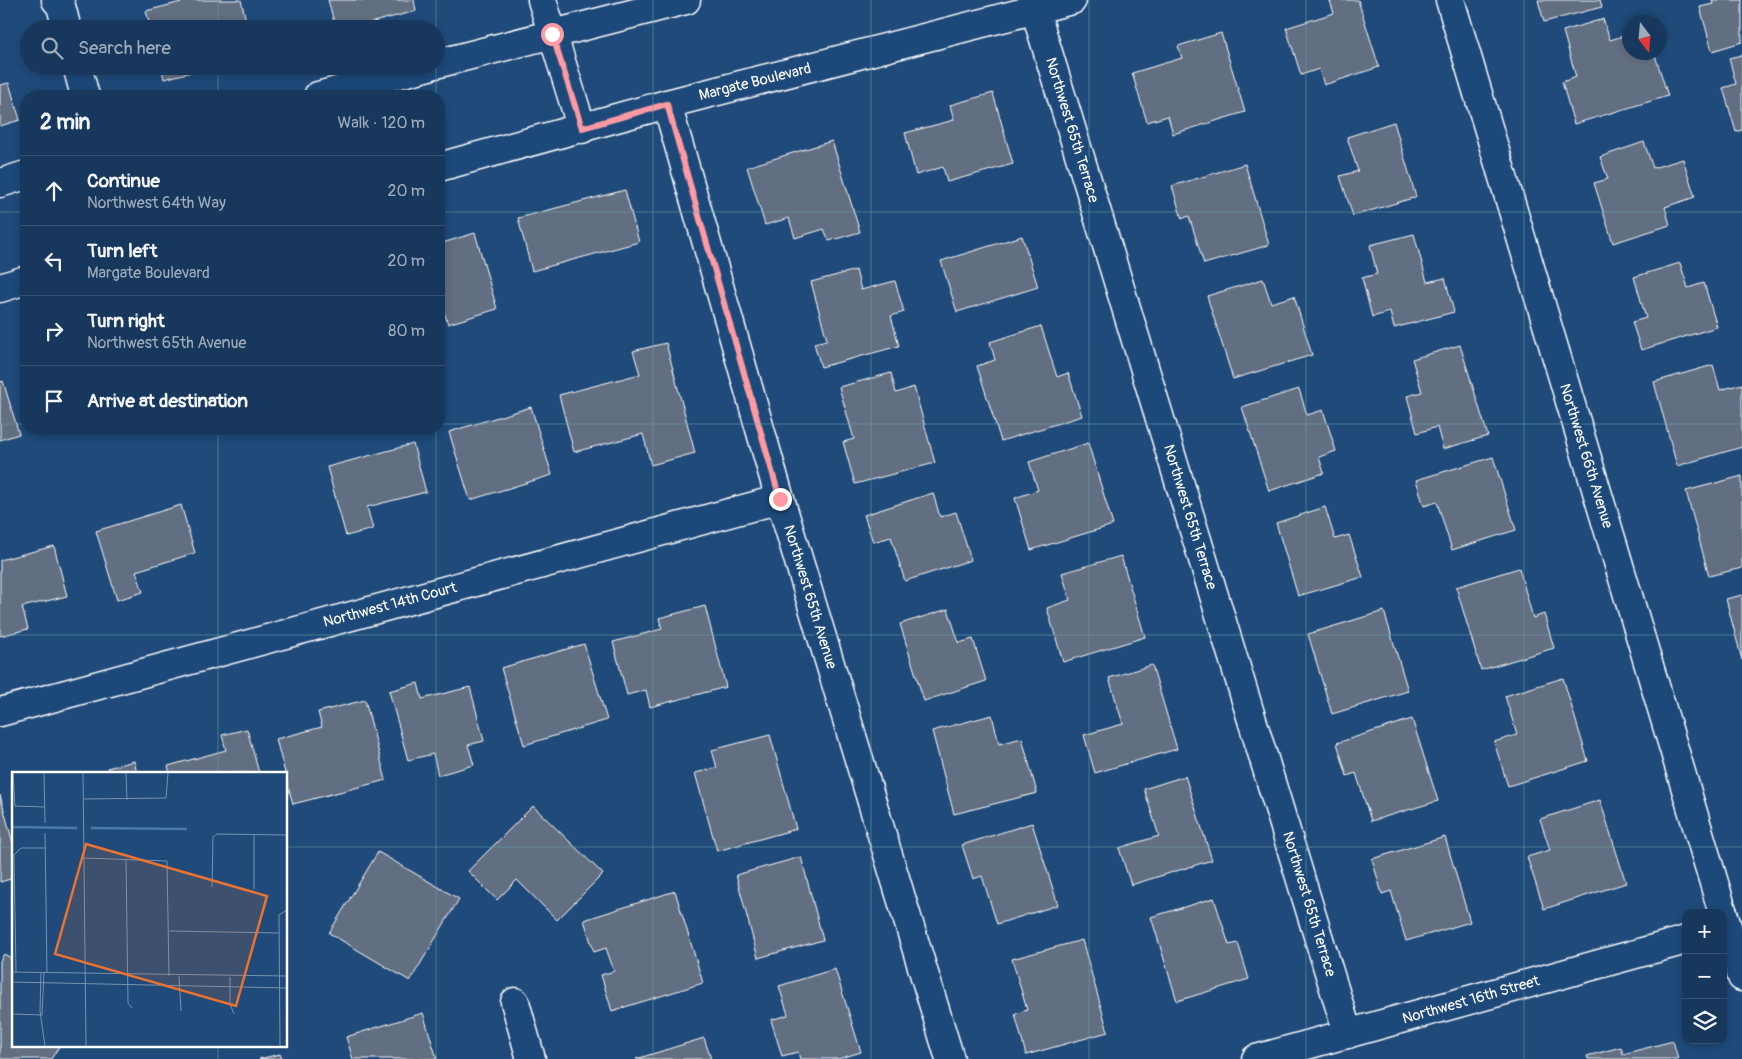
<!DOCTYPE html>
<meta charset="utf-8">
<style>
body{margin:0;font-family:Pangolin,sans-serif;background:#244365;color:#f1f3f6}
.controls{position:absolute;right:15px;bottom:15px;display:grid;overflow:hidden;border-radius:10px;box-shadow:0 2px 8px #0003}
.controls button{width:45px;height:45px;display:grid;place-items:center;padding:0;border:0;border-bottom:1px solid #365272;background:#17385c;color:#f1f3f6;font:25px sans-serif}
.compass{position:absolute;left:1622px;top:15px;width:45px;height:45px;border-radius:50%;background:#17385c;box-shadow:0 2px 8px #0003;rotate:164deg}
.stop{position:absolute;width:15px;height:15px;margin:-11px;border:4px solid #ff9aa2;border-radius:50%;background:#fff}
.stop.end{background:#ff9aa2;border-color:#fff;box-shadow:0 1px 5px #0008}
.list{margin:0;padding:0;list-style:none}
h2{display:flex;justify-content:space-between;align-items:center;height:65px;margin:0;padding:0 20px;font-size:21px}
h2 small{font-size:16px;font-weight:400;color:#9eacbb}
.list li{display:grid;grid-template-columns:32px 1fr auto;gap:15px;align-items:center;box-sizing:border-box;height:70px;padding:0 20px;border-top:1px solid #365272}
.list b{display:block;font-size:19px;white-space:nowrap}
.list p{margin:0;font-size:16px;white-space:nowrap;color:#9eacbb}
.list em{font-size:16px;font-style:normal;color:#9eacbb}
.icon{flex:none;width:28px;height:28px;fill:none;stroke:currentColor;stroke-width:2;stroke-linecap:round;stroke-linejoin:round}
.map{position:relative;flex:none;width:1742px;height:1059px;overflow:hidden}
.search{position:absolute;background:#17385c;box-shadow:0 2px 8px #0003;left:20px;top:20px;width:425px;height:55px;display:flex;align-items:center;gap:12px;box-sizing:border-box;padding:0 18px;border-radius:28px;color:#9eacbb;font-size:19px}
.panel{position:absolute;background:#17385c;box-shadow:0 2px 8px #0003;left:20px;top:90px;width:425px;height:345px;border-radius:20px}
.map>svg:first-child{display:block}
.building{fill:#626e81;stroke:#fff}
.lines{fill:none;stroke-linecap:round;stroke-linejoin:round}
.minor-casing{stroke:#fff;stroke-width:31}
.minor{stroke:#1f4a7a;stroke-width:28}
.route{stroke:#ff9aa2;stroke-width:6}
.grid{fill:none;stroke:#63a6a1;stroke-width:1;stroke-opacity:0.55}
.labels{text-anchor:middle;dominant-baseline:central;stroke-width:4.5;stroke-linejoin:round;paint-order:stroke}
.street-label{font-size:15px;fill:#fff;stroke:#1f4a7a}
.inset-river{fill:none;stroke:#497ba6;stroke-width:2.5}
.inset-road{fill:none;stroke:#7992af;stroke-width:1}
.view{fill:#eb7230;fill-opacity:0.15;stroke:#eb7230;stroke-width:2.5}
.inset-edge{fill:none;stroke:#fff;stroke-width:2.5}
</style>
<div class="map">
<svg width="1742" height="1059" viewBox="0 0 1742 1059">
<rect width="100%" height="100%" fill="#1f4a7a"/>
<filter id="ink" filterUnits="userSpaceOnUse"><feTurbulence type="fractalNoise" baseFrequency=".02" numOctaves="2"/><feDisplacementMap in="SourceGraphic" scale="10" xChannelSelector="R" yChannelSelector="G"/><feConvolveMatrix kernelMatrix="1 2 1 2 8 2 1 2 1" color-interpolation-filters="sRGB"/></filter>
<g filter="url(#ink)">
<g class="building">
<path d="M189 0H241L248 29H151L146 11Z"/>
<path d="M328 0H414L416 11 346 29H336Z"/>
<path d="M1335 0H1358L1379 67 1324 85 1319 69 1301 75 1286 28 1334 13 1330 1Z"/>
<path d="M1538 0H1600L1602 7 1544 22Z"/>
<path d="M1712 0H1742V42L1712 51 1700 7 1713 4Z"/>
<path d="M1603 19 1610 40 1630 34V52H1654L1668 96 1574 124 1562 82 1576 77 1563 31Z"/>
<path d="M1221 33 1245 112 1173 134 1168 116 1147 122 1132 73 1182 58 1178 46Z"/>
<path d="M1742 55V130L1736 132 1723 88 1736 84 1729 58Z"/>
<path d="M161 66H215L164 79Z"/>
<path d="M9 83 20 120 0 126V85Z"/>
<path d="M993 93 1013 164 947 182 943 167 916 175 905 133 954 120 950 105Z"/>
<path d="M1394 122 1416 197 1353 216 1340 176 1358 171 1347 137Z"/>
<path d="M832 141 860 232 829 241 824 229 795 238 789 218 765 225 747 167Z"/>
<path d="M1644 142 1653 168 1683 159 1695 197 1665 207 1670 225 1613 243 1594 183 1608 179 1600 157Z"/>
<path d="M1245 164 1269 245 1204 264 1189 216 1182 219 1172 186Z"/>
<path d="M625 190 639 242 532 271 518 218Z"/>
<path d="M475 233 497 309 448 324 442 306 439 307V244Z"/>
<path d="M1414 234 1427 282 1445 278 1454 312 1394 328 1390 312 1372 317 1362 278 1377 274 1370 245Z"/>
<path d="M1022 236 1038 287 957 312 941 261Z"/>
<path d="M1680 263 1688 288 1704 283 1717 327 1641 350 1632 322 1646 318 1634 277Z"/>
<path d="M856 270 861 290 895 281 904 312 891 316 899 346 821 367 814 343 827 340 811 282Z"/>
<path d="M1263 279 1271 303 1294 296 1312 355 1233 379 1207 296Z"/>
<path d="M1041 326 1057 377 1068 373 1082 416 1001 441 977 366 995 360 990 342Z"/>
<path d="M666 343 695 453 651 465 643 434 574 452 559 395 640 374 633 351Z"/>
<path d="M1460 345 1488 436 1443 449 1437 427 1417 433 1407 396 1422 392 1412 359Z"/>
<path d="M1713 365 1720 390 1742 384V447L1677 466 1654 382Z"/>
<path d="M891 373 896 393 914 387 935 463 855 484 843 442 854 439 839 387Z"/>
<path d="M3 381 19 434 0 440V382Z"/>
<path d="M1299 389 1307 415 1323 410 1336 451 1319 457 1324 473 1269 491 1242 407Z"/>
<path d="M531 407 552 475 470 500 449 432Z"/>
<path d="M1088 443 1113 525 1031 550 1015 498 1038 490 1029 462Z"/>
<path d="M413 444 426 492 367 507 373 529 346 536 327 467Z"/>
<path d="M1493 457 1516 530 1452 550 1437 502 1424 506 1416 480Z"/>
<path d="M1742 476V568L1709 576 1686 491Z"/>
<path d="M933 493 940 517 956 512 971 560 905 581 891 537 873 542 864 515Z"/>
<path d="M181 505 195 553 136 571 143 592 117 600 96 531Z"/>
<path d="M1325 507 1335 539 1349 535 1363 577 1298 596 1276 523Z"/>
<path d="M54 546 67 596 22 607 28 629 0 636V560Z"/>
<path d="M1121 556 1145 637 1063 662 1047 608 1070 600 1062 573Z"/>
<path d="M1519 568 1533 618 1544 614 1554 648 1481 670 1456 587Z"/>
<path d="M1742 595V660L1726 599Z"/>
<path d="M705 606 726 687 650 707 646 690 627 695 613 642 662 629 659 618Z"/>
<path d="M948 609 959 643 973 639 986 681 924 701 900 624Z"/>
<path d="M1384 611 1408 691 1332 714 1308 634Z"/>
<path d="M584 644 607 720 524 745 501 668Z"/>
<path d="M1152 665 1177 749 1095 773 1084 735 1123 724 1109 678Z"/>
<path d="M1563 678 1588 761 1508 786 1494 742 1517 735 1505 696Z"/>
<path d="M418 683 422 699 470 687 484 741 468 745 474 765 438 775 433 754 408 760 389 691Z"/>
<path d="M365 700 386 780 293 804 286 779V773H285L276 739 322 727 318 712Z"/>
<path d="M992 715 999 744 1022 738 1037 793 954 814 932 731Z"/>
<path d="M1412 719 1438 801 1371 821 1356 773 1347 776 1337 743Z"/>
<path d="M247 729 259 773H170L168 766 226 750 222 735Z"/>
<path d="M770 735 796 829 717 851 695 773 717 768 712 750Z"/>
<path d="M134 761 137 773H109L107 768Z"/>
<path d="M1185 776 1212 860 1131 885 1119 848 1159 836 1144 789Z"/>
<path d="M0 795 14 847V878L0 882Z"/>
<path d="M1600 800 1626 883 1544 909 1527 857 1550 850 1540 819Z"/>
<path d="M533 806 603 874 557 920 517 880 497 900 468 871Z"/>
<path d="M1032 823 1058 905 997 924 982 876 973 879 962 845Z"/>
<path d="M1445 837 1470 922 1406 941 1391 891 1382 894 1372 859Z"/>
<path d="M378 852 459 899 410 981 329 933Z"/>
<path d="M801 857 823 940 758 958 736 875Z"/>
<path d="M675 891 703 983 612 1011 601 975 614 971 606 948 594 952 584 920Z"/>
<path d="M1214 898 1229 945 1238 943 1249 979 1177 1001 1151 917Z"/>
<path d="M1082 940 1108 1032 1026 1055 1015 1014 1027 1010 1012 959Z"/>
<path d="M4 954 14 960V1045H60L51 1059H0V961Z"/>
<path d="M835 969 861 1052 838 1059H800L798 1052 782 1056 771 1020 788 1015 779 986Z"/>
<path d="M423 1013 437 1059H353L346 1037Z"/>
<path d="M704 1038 711 1059H636Z"/>
<path d="M1673 1041 1678 1059H1588L1587 1056 1621 1047 1623 1054Z"/>
<path d="M280 1054 282 1059H259Z"/>
</g>
<g class="lines">
<g class="minor-casing">
<g id="minor">
<path d="M56 0 61 6 67 29"/>
<path d="M542 0 582 129"/>
<path d="M1032 0 1348 1034"/>
<path d="M1450 0 1723 913"/>
<path d="M436 64 686 0"/>
<path d="M77 66 85 96"/>
<path d="M318 96 429 66"/>
<path d="M667 104 780 499 950 1059"/>
<path d="M439 167 667 104 1072 0"/>
<path d="M0 183 26 175"/>
<path d="M0 288 26 280"/>
<path d="M0 712 780 499"/>
<path d="M1723 913 1742 977"/>
<path d="M515 1002 531 1059"/>
<path d="M1256 1059 1686 940"/>
</g>
</g>
<use href="#minor" class="minor"/>
</g>
</g>
<g class="lines" filter="url(#ink)">
<path class="route" d="M552 34 582 128 667 104 780 499"/>
</g>
<path class="grid" d="M218 0V29M436 0V29M653 0V1059M871 0V1059M1089 0V1059M1306 0V1059M1524 0V1059M218 66V96M436 66V96M0 212H26M439 212H1742M0 424H26M439 424H1742M218 429V773M436 429V1059M0 635H1742M0 847H14M286 847H1742M218 1045V1059"/>
<g class="labels">
<g class="street-label">
<text transform="translate(755 82) rotate(-14)">Margate Boulevard</text>
<text transform="translate(1072 130) rotate(73)">Northwest 65th Terrace</text>
<text transform="translate(1586 456) rotate(73)">Northwest 66th Avenue</text>
<text transform="translate(1190 517) rotate(73)">Northwest 65th Terrace</text>
<text transform="translate(810 597) rotate(73)">Northwest 65th Avenue</text>
<text transform="translate(390 605) rotate(-15)">Northwest 14th Court</text>
<text transform="translate(1309 904) rotate(73)">Northwest 65th Terrace</text>
<text transform="translate(1471 1000) rotate(-16)">Northwest 16th Street</text>
</g>
</g>
<g transform="translate(12 772)">
<rect width="275" height="275" fill="#1f4a7a"/>
<path class="inset-river" d="M0 55 65 56M79 56 175 57"/>
<path class="inset-road" d="M1 1 3 34 33 35M32 1 33 51M71 1 74 274M114 1 115 28M72 27 154 26 156 1M33 61 35 201M242 63V117M72 86 155 89 157 204M114 87 116 231 120 236M200 115 201 65 205 62 275 63M157 159 267 161M0 200 275 204M4 200 2 83 9 76H33M29 200 28 239 33 274M167 204 169 239M218 205V232L222 242M0 210 275 216M0 242 30 243M30 243 32 200M268 274 267 143 275 138"/>
<path class="view" d="M74 72 255 124 224 234 43 182Z"/>
<rect width="275" height="275" class="inset-edge"/>
</g>
</svg>
<div class="controls">
<button>+</button>
<button>−</button>
<button><svg class="icon" aria-label="layers" viewBox="0 0 24 24"><path d="M12 4l9 5-9 5-9-5zM3 14l9 5 9-5"/></svg></button>
</div>
<svg class="compass" viewBox="-18 -18 36 36"><path d="M0-13l5 13h-10z" fill="#e53935"/><path d="M0 13l5-13h-10z" fill="#9eacbb"/></svg>
<div class="stop" style="left:552px;top:34px"></div>
<div class="stop end" style="left:780px;top:499px"></div>
<div class="search"><svg class="icon" aria-label="search" viewBox="0 0 24 24"><circle cx="10" cy="10" r="6"/><path d="M15 15l6 6"/></svg>Search here</div>
<section class="panel">
<h2>2 min<small>Walk · 120 m</small></h2>
<ul class="list">
<li><svg class="icon" aria-label="ahead" viewBox="0 0 24 24"><path d="M12 20V5M6 11l6-6 6 6"/></svg><div><b>Continue</b><p>Northwest 64th Way</p></div><em>20 m</em></li>
<li><svg class="icon" aria-label="left" viewBox="0 0 24 24"><path d="M17 20v-9H6M10 6l-5 5 5 5"/></svg><div><b>Turn left</b><p>Margate Boulevard</p></div><em>20 m</em></li>
<li><svg class="icon" aria-label="right" viewBox="0 0 24 24"><path d="M7 20v-9h11M14 6l5 5-5 5"/></svg><div><b>Turn right</b><p>Northwest 65th Avenue</p></div><em>80 m</em></li>
<li><svg class="icon" aria-label="arrive" viewBox="0 0 24 24"><path d="M6 21V4h12l-3 4 3 4H6"/></svg><div><b>Arrive at destination</b></div></li>
</ul>
</section>
</div>
